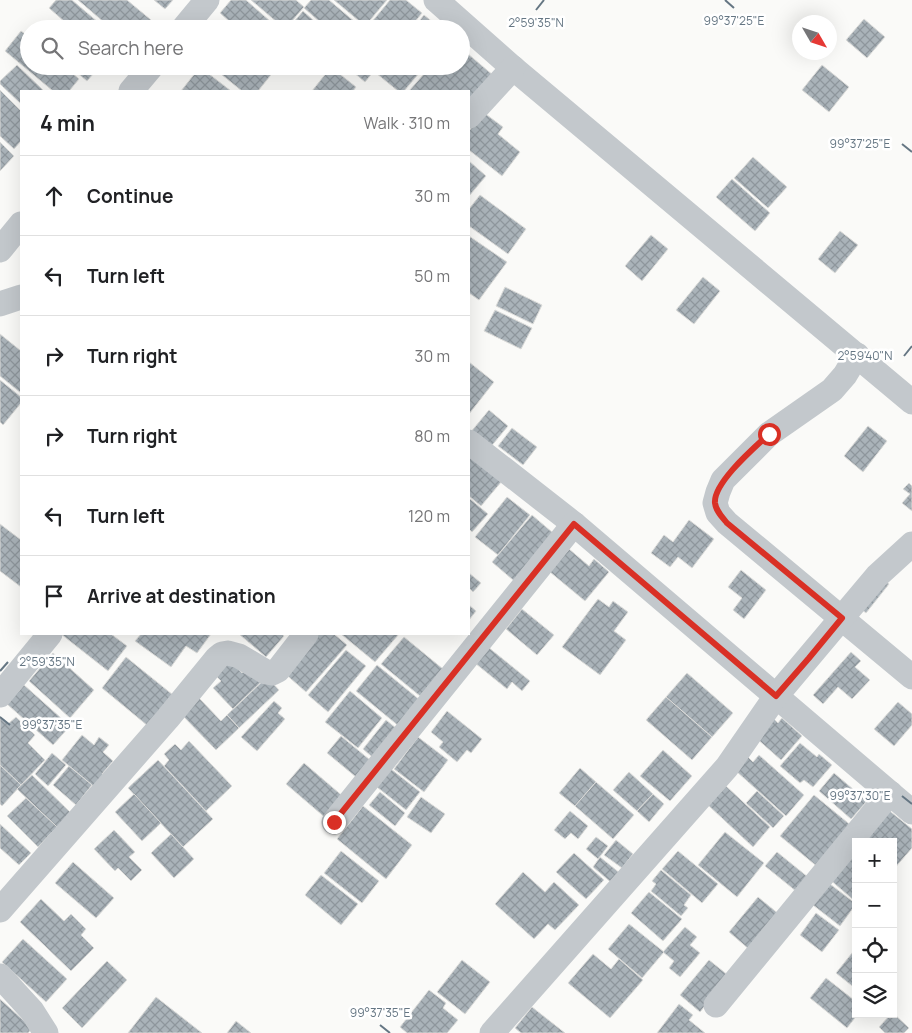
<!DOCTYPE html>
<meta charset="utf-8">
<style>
body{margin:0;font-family:Manrope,sans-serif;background:#f6f6f6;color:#202124}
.controls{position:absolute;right:15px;bottom:15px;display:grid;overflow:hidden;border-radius:0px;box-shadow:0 5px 20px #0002}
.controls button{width:45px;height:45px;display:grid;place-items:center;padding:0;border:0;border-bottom:1px solid #e0e0e0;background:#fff;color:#202124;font:25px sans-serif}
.compass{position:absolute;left:792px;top:15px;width:45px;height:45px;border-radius:50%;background:#fff;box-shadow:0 5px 20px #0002;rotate:129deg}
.stop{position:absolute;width:15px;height:15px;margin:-11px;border:4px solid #d93025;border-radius:50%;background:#fff}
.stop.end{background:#d93025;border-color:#fff;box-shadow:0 1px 5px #0008}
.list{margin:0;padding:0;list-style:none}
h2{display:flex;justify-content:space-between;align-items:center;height:65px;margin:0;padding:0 20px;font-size:21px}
h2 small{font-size:16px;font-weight:400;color:#757577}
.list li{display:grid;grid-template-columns:32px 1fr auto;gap:15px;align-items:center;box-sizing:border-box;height:80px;padding:0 20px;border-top:1px solid #e0e0e0}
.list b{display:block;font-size:19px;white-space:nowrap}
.list em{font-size:16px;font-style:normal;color:#757577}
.icon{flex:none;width:28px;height:28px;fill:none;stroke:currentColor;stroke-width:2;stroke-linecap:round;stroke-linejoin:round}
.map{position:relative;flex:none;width:912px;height:1033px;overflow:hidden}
.search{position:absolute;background:#fff;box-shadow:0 5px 20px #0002;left:20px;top:20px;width:450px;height:55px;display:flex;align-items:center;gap:12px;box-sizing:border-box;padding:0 18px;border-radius:28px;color:#757577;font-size:19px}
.panel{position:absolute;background:#fff;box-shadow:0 5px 20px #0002;left:20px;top:90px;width:450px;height:545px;border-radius:0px}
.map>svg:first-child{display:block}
.building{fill:url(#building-cross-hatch);stroke:#dcdcda}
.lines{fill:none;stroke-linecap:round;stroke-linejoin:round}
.minor{stroke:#c3c8cc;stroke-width:25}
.route{stroke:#d93025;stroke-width:6}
.ticks{fill:none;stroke:#657683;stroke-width:2}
.ticks-label{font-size:12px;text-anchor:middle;fill:#657683;stroke:#fff;stroke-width:5;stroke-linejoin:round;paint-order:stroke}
</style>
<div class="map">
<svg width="912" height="1033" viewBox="0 0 912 1033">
<defs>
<pattern id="building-cross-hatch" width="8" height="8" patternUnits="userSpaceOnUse" patternTransform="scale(1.25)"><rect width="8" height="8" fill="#aab3b9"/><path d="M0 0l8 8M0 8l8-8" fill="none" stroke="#8e969c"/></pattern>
</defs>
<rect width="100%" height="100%" fill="#fafaf8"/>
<g class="building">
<path d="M56 0H72L106 29H73L49 8Z"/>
<path d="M78 0H127L151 20 144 29H112Z"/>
<path d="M154 0H173L165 9Z"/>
<path d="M231 0H246L279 29H238L220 13Z"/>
<path d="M251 0H296L304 7 285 29Z"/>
<path d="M311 0H329L362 28 361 29H328L304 8Z"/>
<path d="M334 0H387L365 26Z"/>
<path d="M390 0H406L422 13 409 29H366Z"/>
<path d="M303 11 323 29H288Z"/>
<path d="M424 15 441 29H413Z"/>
<path d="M864 19 885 37 867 58 846 40Z"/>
<path d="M60 22 68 29H54Z"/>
<path d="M21 31 29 37V66H64L79 79 69 91H53L5 51Z"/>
<path d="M461 48 494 76 469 106V91H409L431 66H461Z"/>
<path d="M17 65 44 91H21V104L0 84V81Z"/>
<path d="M822 65 849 87 829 112 802 90Z"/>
<path d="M69 66H100L87 81Z"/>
<path d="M211 66H268L274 71 258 91H242Z"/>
<path d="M346 66H378L365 82Z"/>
<path d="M382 66H425L404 91H398L376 73Z"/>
<path d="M200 67 231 91H181Z"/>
<path d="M331 67 356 87 353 91H312Z"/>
<path d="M0 90 21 111V141L14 149 0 136Z"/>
<path d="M483 112 503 127 498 134 520 152 502 176 469 150V131Z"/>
<path d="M0 142 14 156 0 171Z"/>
<path d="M753 157 787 187 768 208 734 178Z"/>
<path d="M469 161 486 176 469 196Z"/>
<path d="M732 179 770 213 755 231 716 197Z"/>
<path d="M480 195 526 229 508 254 469 226V209Z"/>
<path d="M840 231 858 245 835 273 818 259Z"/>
<path d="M651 235 668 249 642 281 625 266Z"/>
<path d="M469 236 507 262 479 300 469 293Z"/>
<path d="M703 277 720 291 694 324 676 310Z"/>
<path d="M505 287 542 305 533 324 496 306Z"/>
<path d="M495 310 532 328 521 349 484 331Z"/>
<path d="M0 334 21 351V393L0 376Z"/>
<path d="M469 362 494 382 469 414Z"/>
<path d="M0 380 21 397V403L3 425 0 422Z"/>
<path d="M489 410 508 426 489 449 470 433Z"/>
<path d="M868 426 887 441 863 472 844 456Z"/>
<path d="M512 428 537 447 523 465 498 446Z"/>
<path d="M469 453 502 481 481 506 469 496Z"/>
<path d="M909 483 912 486V511L902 503 910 494 903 489Z"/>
<path d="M507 497 530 515 498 555 475 537Z"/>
<path d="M469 498 488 514 472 532 469 529Z"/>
<path d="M532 515 560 539 520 586 492 562Z"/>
<path d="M689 520 714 539 692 568 678 557 670 567 651 553 664 535 673 542Z"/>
<path d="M0 524 21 540V587L0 571Z"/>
<path d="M569 549 589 566 594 559 609 572 585 601 550 572Z"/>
<path d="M741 570 766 590 744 619 733 610 742 598 728 587Z"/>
<path d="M469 573 481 583 473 592 469 588Z"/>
<path d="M879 576 889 584 866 613 856 605Z"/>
<path d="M598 599 609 607 613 601 628 612 614 631 626 640 600 675 562 647Z"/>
<path d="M469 605 476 611 469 620Z"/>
<path d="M522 609 554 635 537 655 506 629Z"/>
<path d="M61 634H111L127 646 108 671Z"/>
<path d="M141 634H211L197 653 186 646 171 667 135 641Z"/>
<path d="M239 634H282L284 636 266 657Z"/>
<path d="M314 634H334L347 645 306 692 282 671Z"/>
<path d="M341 634H399L375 662Z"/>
<path d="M404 637 443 669 420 696 381 664Z"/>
<path d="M488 647 530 681 522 691 512 682 507 689 475 663Z"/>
<path d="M346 650 366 666 328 712 308 695Z"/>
<path d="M851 652 861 661 855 667 870 680 852 699 838 687 823 704 813 695Z"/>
<path d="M53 653 94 690 70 718 29 681Z"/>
<path d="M126 657 173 695 148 726 102 688Z"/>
<path d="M231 661 242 673 247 668 261 682 233 709 213 688 221 681 216 676Z"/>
<path d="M377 665 421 701 400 727 356 691Z"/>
<path d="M687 673 733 713 712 737 666 697Z"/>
<path d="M267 677 279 690 239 728 227 715Z"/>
<path d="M24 685 70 726 53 745 7 704Z"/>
<path d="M350 691 382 718 358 748 325 722Z"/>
<path d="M198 697 221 721 227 715 239 728 216 750 181 714Z"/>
<path d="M666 697 712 737 692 760 646 720Z"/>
<path d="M274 701 282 708 278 713 285 719 257 751 241 737Z"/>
<path d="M898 702 912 714V725L894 746 874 729Z"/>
<path d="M447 711 482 739 471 753 467 750 457 762 439 747 443 742 431 732Z"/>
<path d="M0 716 8 724 16 717 35 735 28 743 45 760 21 785 0 765Z"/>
<path d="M773 718 778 723 782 718 802 736 781 760 755 737Z"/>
<path d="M386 720 402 733 378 762 363 749Z"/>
<path d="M82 735 94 745 99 737 109 745 103 752 113 761 102 774 108 780 99 791 62 760Z"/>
<path d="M341 736 376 765 362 782 327 753Z"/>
<path d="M418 737 448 760 424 792 394 769Z"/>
<path d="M189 741 232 786 206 811 164 766 169 760 164 754 175 744 181 750Z"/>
<path d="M800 743 817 757 819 754 832 765 813 787 804 780 800 783 780 766Z"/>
<path d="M663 750 692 776 670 801 640 776Z"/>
<path d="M52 753 66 765 48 786 35 774Z"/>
<path d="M759 755 804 795 786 816 736 771 748 757 753 762Z"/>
<path d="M158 760 213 819 183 847 128 788Z"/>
<path d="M304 763 346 799 328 820 286 784Z"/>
<path d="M0 765 21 785 2 806 0 804Z"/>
<path d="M69 766 92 785 76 805 53 785Z"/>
<path d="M580 768 596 782 575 806 559 793Z"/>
<path d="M391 769 420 792 406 810 377 787Z"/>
<path d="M629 772 653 794 637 811 613 790Z"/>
<path d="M834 773 867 801 851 819 819 791Z"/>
<path d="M32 775 71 813 57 827 17 789Z"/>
<path d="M596 782 634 815 613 839 575 806Z"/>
<path d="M726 786 770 827 753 847 708 805Z"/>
<path d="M757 791 784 816 773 828 746 803Z"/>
<path d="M380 792 405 813 395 826 369 805Z"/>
<path d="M134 794 161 823 142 841 115 812Z"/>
<path d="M653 794 664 804 649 822 637 811Z"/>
<path d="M814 795 853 827 819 868 780 836Z"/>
<path d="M421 797 445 814 431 833 407 817Z"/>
<path d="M26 798 57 827 38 847 7 816Z"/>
<path d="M363 806 412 845 386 879 337 839Z"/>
<path d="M886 808 912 829V848L893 870V842H858Z"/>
<path d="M570 811 588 826 578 839 571 833 565 839 554 830Z"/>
<path d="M0 824 31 853 19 865 0 848Z"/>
<path d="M114 830 135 852 129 857 142 870 131 881 118 868 115 871 94 849Z"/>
<path d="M725 832 764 863 737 897 698 865Z"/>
<path d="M171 834 194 859 174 878 151 853Z"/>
<path d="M596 837 608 846 598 859 586 849Z"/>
<path d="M616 840 633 854 622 868 604 855Z"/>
<path d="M856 845V902L828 878Z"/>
<path d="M341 851 379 881 362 903 324 873Z"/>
<path d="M678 851 718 884 702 903 662 869Z"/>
<path d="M777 852 814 882 802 896 765 866Z"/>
<path d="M574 853 604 880 586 899 556 872Z"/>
<path d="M600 857 621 874 613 884 593 867Z"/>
<path d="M73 862 114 898 96 918 55 883Z"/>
<path d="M661 870 691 895 684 905 688 908 681 916 651 891 656 884 652 881Z"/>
<path d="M523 872 545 892 554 882 579 905 555 930 548 924 534 939 495 904Z"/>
<path d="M321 875 358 904 341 925 305 895Z"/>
<path d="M830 884 856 904 840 926 813 905Z"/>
<path d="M649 892 682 919 663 941 631 913Z"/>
<path d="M758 897 780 915 750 950 729 932Z"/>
<path d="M41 899 64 921 71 914 86 929 81 935 94 948 71 971 20 922Z"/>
<path d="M816 913 839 930 822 952 800 935Z"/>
<path d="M629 924 664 952 642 978 608 949Z"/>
<path d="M685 927 697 937 690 945 700 953 680 977 669 968 674 961 663 952Z"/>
<path d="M23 939 67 979 46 1002 2 962Z"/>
<path d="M856 948V989L836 973Z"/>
<path d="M593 954 611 969 619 959 643 980 610 1018 568 983Z"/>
<path d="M462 960 490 982 465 1014 437 992Z"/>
<path d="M709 960 729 976 700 1012 680 995Z"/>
<path d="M107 961 127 980 82 1028 62 1008Z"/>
<path d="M826 978 854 1000 856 999V1014H858L847 1028 810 998Z"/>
<path d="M429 990 446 1003 443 1008 458 1020 447 1033H407L400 1027Z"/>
<path d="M156 997 202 1033H128Z"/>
<path d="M0 999 32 1028 28 1033H0Z"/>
<path d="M679 1004 693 1015 689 1020 705 1033H657Z"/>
<path d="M532 1007 565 1033H521L515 1028Z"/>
<path d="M893 1013 909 1028 904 1033H885L879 1027 891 1014H893Z"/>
<path d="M236 1021 251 1033H227Z"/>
</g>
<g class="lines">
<g class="minor">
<path d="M436 0 513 68 912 402"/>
<path d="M183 29 207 0"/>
<path d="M131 91 152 66"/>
<path d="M469 116 513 68"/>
<path d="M0 250 21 224"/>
<path d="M0 304 21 297"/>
<path d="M857 355 845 375 832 390 769 434 723 480 718 492 715 503 718 513 727 523 912 677"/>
<path d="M469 442 574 524 912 812"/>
<path d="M0 695 50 634"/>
<path d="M334 822 574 524"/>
<path d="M0 910 168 718 217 658 222 654 228 653 239 656 266 672 272 673 278 670 306 634"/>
<path d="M0 976 32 1011 46 1033"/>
<path d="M716 1005 890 793"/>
<path d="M492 1033 727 767 776 696 877 576 912 544"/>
</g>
</g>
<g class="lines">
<path class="route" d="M334 822 574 524 776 696 809 658 842 618 727 523C722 517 716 511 715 503 713 483 755 447 769 434"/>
</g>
<path class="ticks" d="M725 0 734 8M536 10 544 0M902 144 912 152M904 356 912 346M0 671 8 662M0 717 10 725M902 796 912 804M380 1025 390 1033"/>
<g class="ticks-label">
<text x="734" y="25">99°37'25"E</text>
<text x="536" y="27">2°59'35"N</text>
<text x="860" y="148">99°37'25"E</text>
<text x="865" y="360">2°59'40"N</text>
<text x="47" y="666">2°59'35"N</text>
<text x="52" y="729">99°37'35"E</text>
<text x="860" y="800">99°37'30"E</text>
<text x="380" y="1017">99°37'35"E</text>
</g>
</svg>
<div class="controls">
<button>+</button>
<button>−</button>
<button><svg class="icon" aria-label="locate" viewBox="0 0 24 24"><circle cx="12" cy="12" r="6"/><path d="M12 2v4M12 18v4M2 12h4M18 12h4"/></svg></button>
<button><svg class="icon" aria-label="layers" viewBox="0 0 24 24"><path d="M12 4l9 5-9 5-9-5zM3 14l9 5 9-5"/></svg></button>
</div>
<svg class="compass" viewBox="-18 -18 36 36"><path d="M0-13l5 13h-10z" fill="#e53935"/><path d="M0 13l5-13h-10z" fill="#757577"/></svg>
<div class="stop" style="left:769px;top:434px"></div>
<div class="stop end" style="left:334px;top:822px"></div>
<div class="search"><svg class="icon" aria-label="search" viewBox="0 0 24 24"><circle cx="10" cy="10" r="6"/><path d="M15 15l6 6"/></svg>Search here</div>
<section class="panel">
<h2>4 min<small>Walk · 310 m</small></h2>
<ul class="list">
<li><svg class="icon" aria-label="ahead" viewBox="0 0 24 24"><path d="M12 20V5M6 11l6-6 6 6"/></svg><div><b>Continue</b></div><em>30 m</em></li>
<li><svg class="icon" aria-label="left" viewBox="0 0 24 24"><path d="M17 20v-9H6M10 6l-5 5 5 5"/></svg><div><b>Turn left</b></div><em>50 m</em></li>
<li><svg class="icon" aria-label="right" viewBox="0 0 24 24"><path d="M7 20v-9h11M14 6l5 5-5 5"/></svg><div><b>Turn right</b></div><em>30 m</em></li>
<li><svg class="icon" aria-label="right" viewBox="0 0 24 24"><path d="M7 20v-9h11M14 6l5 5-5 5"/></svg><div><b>Turn right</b></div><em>80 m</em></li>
<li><svg class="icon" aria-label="left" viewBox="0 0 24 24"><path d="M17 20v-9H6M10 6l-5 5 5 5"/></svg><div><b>Turn left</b></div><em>120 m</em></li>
<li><svg class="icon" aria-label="arrive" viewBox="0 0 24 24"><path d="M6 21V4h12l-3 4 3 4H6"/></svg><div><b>Arrive at destination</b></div></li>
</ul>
</section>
</div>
